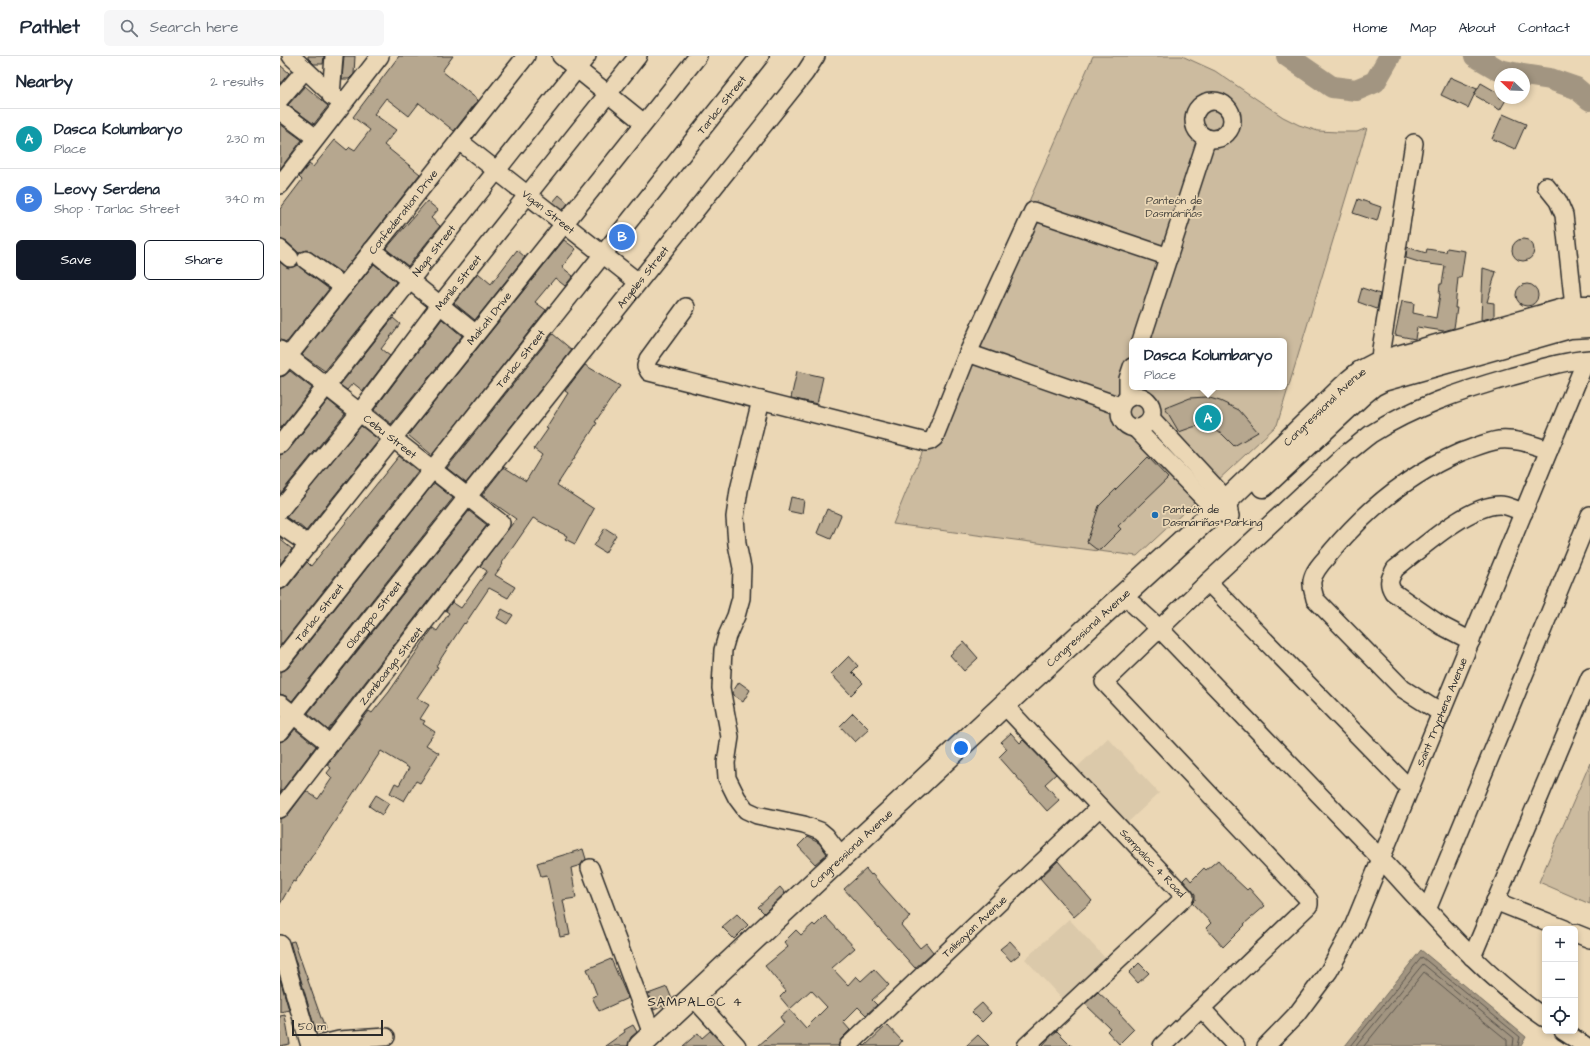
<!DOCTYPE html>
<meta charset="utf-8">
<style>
body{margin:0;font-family:"Architects Daughter",sans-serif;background:#f6f6f7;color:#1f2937}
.controls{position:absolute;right:12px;bottom:12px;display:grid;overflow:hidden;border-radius:6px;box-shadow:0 2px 6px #0003}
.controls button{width:36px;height:36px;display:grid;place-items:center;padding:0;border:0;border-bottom:1px solid #e0e1e3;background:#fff;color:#1f2937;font:20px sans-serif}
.compass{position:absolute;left:1214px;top:12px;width:36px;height:36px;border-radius:50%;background:#fff;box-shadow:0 2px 6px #0003;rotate:293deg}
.scale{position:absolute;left:12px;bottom:10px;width:91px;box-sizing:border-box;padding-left:4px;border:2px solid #2b2b2b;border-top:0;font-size:11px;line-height:14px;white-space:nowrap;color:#2b2b2b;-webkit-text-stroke:3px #ebd7b5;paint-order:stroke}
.you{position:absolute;left:681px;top:692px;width:14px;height:14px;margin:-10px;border:3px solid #fff;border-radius:50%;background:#1a73e8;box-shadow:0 0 0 6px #1a73e833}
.badge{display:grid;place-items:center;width:26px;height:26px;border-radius:50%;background:#111827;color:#fff;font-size:13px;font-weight:700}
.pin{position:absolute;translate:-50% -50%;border:2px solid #fff;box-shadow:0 1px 4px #0006}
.popup{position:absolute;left:849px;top:282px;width:158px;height:52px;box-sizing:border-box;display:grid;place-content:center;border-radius:6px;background:#fff;filter:drop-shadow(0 1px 3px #0005);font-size:13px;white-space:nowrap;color:#747a83}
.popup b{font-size:15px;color:#1f2937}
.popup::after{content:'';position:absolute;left:50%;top:100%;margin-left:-8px;border:8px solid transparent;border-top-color:#fff}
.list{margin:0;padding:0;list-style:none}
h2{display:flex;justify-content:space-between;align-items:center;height:52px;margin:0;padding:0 16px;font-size:17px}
h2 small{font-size:13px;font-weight:400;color:#747a83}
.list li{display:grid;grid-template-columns:26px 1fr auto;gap:12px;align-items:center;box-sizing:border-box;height:60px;padding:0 16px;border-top:1px solid #e0e1e3}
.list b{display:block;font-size:15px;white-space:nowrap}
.list p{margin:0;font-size:13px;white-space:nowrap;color:#747a83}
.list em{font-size:13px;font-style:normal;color:#747a83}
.actions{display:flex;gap:8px;padding:12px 16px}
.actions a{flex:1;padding:9px 0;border:1px solid #111827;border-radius:6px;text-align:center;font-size:14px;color:#111827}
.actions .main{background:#111827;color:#fff}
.icon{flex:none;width:22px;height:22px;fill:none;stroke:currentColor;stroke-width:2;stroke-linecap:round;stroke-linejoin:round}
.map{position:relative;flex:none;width:1310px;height:990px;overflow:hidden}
header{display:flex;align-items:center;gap:24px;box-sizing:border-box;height:56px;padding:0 20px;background:#fff;border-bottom:1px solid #e0e1e3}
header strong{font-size:19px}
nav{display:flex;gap:22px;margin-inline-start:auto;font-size:14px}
.search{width:280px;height:36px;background:#f6f6f7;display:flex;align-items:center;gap:10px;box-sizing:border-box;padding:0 14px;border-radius:6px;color:#747a83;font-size:15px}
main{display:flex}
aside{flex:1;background:#fff}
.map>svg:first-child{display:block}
.built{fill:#dbc9aa}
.green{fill:#ccbb9f;stroke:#7c7365;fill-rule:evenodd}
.water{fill:#a29581;stroke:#726b5f}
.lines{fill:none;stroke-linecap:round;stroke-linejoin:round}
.shore{stroke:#5b554d;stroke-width:1}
.river{stroke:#a29581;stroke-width:22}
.building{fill:#b6a78f;stroke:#2b2b2b}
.minor-casing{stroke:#2b2b2b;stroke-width:20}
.major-casing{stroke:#2b2b2b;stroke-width:25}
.minor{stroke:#ebd7b5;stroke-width:17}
.major{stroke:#ebd7b5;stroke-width:22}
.poi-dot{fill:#1f6fb2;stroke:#ebd7b5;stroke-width:1.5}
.labels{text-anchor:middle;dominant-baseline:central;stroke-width:3.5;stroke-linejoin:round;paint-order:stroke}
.street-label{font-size:11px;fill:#2b2b2b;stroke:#ebd7b5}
.park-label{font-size:11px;fill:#43413c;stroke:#ebd7b5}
.poi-label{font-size:11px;fill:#2b2b2b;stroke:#ebd7b5;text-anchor:start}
.quarter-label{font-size:13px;letter-spacing:1px;fill:#2b2b2b;stroke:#ebd7b5}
</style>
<header>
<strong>Pathlet</strong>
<div class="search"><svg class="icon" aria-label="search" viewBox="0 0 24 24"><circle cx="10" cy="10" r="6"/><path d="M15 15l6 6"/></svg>Search here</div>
<nav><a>Home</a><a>Map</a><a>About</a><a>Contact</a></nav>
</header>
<main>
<aside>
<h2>Nearby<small>2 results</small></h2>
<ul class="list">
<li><span class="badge" style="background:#0f9aa8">A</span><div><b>Dasca Kolumbaryo</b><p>Place</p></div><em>230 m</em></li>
<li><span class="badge" style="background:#3f7fe0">B</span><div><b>Leovy Serdena</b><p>Shop · Tarlac Street</p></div><em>340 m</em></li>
</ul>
<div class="actions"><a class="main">Save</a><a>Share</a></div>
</aside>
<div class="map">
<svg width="1310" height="990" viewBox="0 0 1310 990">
<rect width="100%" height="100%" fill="#ebd7b5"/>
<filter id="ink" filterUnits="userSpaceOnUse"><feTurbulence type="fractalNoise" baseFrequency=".025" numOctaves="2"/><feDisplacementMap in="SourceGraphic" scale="8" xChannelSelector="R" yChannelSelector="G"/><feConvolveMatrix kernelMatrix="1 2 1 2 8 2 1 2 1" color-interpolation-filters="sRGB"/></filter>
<g filter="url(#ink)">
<g class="built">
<path d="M828 682 879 737 845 769 793 715Z"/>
<path d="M789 863 826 903 782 943 745 903Z"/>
</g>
<g class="green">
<path d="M813 0H902L935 15 1003 61 1019 69 1038 75 1058 76H1077L1087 72 997 369 857 500 613 468 691 277ZM852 285H1004V331H852Z"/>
<path d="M1310 707V848L1259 826Z"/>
</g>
<path class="water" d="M1141 894 1246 981 1241 990H1065Z"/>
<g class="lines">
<g class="shore">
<path d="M1070 990 1142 901 1240 981 1238 990"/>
<path d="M1076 990 1143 908 1234 982 1233 990"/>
<path d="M1084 990 1144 916 1227 984V990"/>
</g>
<g class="river">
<path d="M1007 0 1052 31 1076 34 1095 26 1110 0"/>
<path d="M1195 0 1219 14 1239 18"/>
<path d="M1244 19 1270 23 1296 32 1310 44"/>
</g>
</g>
<g class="building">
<path d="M28 0H44L43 8H34L28 2Z"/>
<path d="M64 0H75L74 18 69 23H62Z"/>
<path d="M119 0H173L162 15 198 44 174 75 139 47 129 60 106 42 94 58 116 74 104 89 140 118 62 217 31 196 27 194 19 197 7 186 0 183V153L22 124 19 121 29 108 33 111 55 84 67 94 70 91 75 94 90 74 73 61Z"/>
<path d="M0 9 9 17 0 28Z"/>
<path d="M1170 21 1197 33 1188 52 1161 39Z"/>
<path d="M1201 27 1220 38V42H1227L1220 54 1194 39Z"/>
<path d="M25 30 48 50 34 68 8 49Z"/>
<path d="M1223 58 1246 68 1235 93 1212 83Z"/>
<path d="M0 68 22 84 0 113Z"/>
<path d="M279 139 288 147 283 154 273 146Z"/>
<path d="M1078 143 1101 151 1097 165 1073 157Z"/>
<path d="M147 145 158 154 151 162 160 170 128 210 106 193Z"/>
<circle cx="1243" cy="194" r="11"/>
<path d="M284 184 296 193 282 211 293 220 285 230 275 222 255 246 266 254 152 399 128 379Z"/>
<path d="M1127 191 1146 197 1147 193 1166 196 1167 192 1185 195 1181 222H1178L1175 252H1177L1174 272 1164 275 1137 271 1135 283 1115 279 1122 245 1134 247 1133 257 1156 262 1160 238H1159L1160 228H1162L1165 210 1142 207 1126 202Z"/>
<path d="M237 194 245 201 195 264 174 247 198 217 211 228Z"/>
<path d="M0 206 8 212 13 211 17 209 49 233 7 286 0 284Z"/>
<path d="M94 208 116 226 45 315 22 299Z"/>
<path d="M1203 212 1216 216 1207 246 1214 247V261L1201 264Z"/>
<circle cx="1247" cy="239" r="11"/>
<path d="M1082 232 1100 238 1097 253 1078 246Z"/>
<path d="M113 262 120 268 101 293 110 300 83 335 73 327 67 334 60 329Z"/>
<path d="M162 263 182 280 111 368 94 354Z"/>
<path d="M273 278 292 294 186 427 167 412Z"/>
<path d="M305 309 340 330 315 366 317 367 277 429 314 453 295 488 285 483 287 480 253 462 222 507 223 508 215 519 235 531 228 542 209 532 185 568 184 567 156 610 158 611 137 642 149 649 140 663 145 665 143 668 155 676 146 689 159 697 140 727 136 725 124 745 110 737 115 727 119 729 129 712 101 695 15 826 13 825 0 848V763L8 759 26 735 38 743 52 722 47 717 51 712 47 709 89 655 92 657 109 636 153 572 157 575 169 557 166 555 172 546 181 552 207 515 200 510 236 463 202 439 224 411 246 425 262 399 254 393 268 373 266 372 288 337 285 335Z"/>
<path d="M10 315 32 332 0 373V321L4 320Z"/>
<path d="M517 315 543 321 537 348 511 342Z"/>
<path d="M926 341 940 345 959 354 978 376 954 390 942 378 931 373 920 370 913 371 899 376 885 352 910 342Z"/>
<path d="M48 344 65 358 0 438V399L8 395Z"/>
<path d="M81 370 99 384 26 475 17 467 16 468 6 461Z"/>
<path d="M119 400 138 415 0 590V534L8 530 27 506 31 510Z"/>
<path d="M868 401 888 422 838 470 841 473 820 494 816 493 807 486 819 450Z"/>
<path d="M154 427 173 442 12 645 6 640 0 638V616L8 612Z"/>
<path d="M511 441 524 444 522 458 508 455Z"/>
<path d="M547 453 561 459 551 483 537 477Z"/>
<path d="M189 455 207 469 48 674 28 657Z"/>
<path d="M325 472 336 479 325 497 314 490Z"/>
<path d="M0 481 3 483 2 485 12 493 0 508Z"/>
<path d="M222 553 233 559 227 568 217 562Z"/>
<path d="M684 586 698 602 684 615 670 599Z"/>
<path d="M569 600 578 610 572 616 583 627 571 639 551 618Z"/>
<path d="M459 626 470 634 463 646 453 639 452 637Z"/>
<path d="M573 657 589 673 575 686 560 670Z"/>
<path d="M15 673 36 690 0 737V686L8 682Z"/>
<path d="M731 677 740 687 743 684 776 718 765 728 779 744 767 755 719 701 727 693 721 686Z"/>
<path d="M96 739 109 747 102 759 89 750Z"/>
<path d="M527 781 539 787 547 798 535 808 518 790Z"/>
<path d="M303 793 306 803 301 809 291 812 296 842 283 844 290 879 280 881 267 819 261 820 257 807Z"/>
<path d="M938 804 951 819 967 834 969 832 985 850 964 868 965 869 943 891 926 872 931 867 912 847 915 844V838L903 824 907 820 911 825 924 812 926 814Z"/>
<path d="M778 805 812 845 794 861 760 822Z"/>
<path d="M586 813 591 819 592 818 630 861 621 869 640 892 646 887 653 896 635 912 564 833Z"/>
<path d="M500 831 505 837 484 857 478 851Z"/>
<path d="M457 858 468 869 454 883 442 871Z"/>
<path d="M545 860 575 892 552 912 568 929 576 920 581 925 594 913 609 929 592 944 597 949 586 959 578 951 563 966 570 974 561 983 558 990H478L504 967 500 961 509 953 526 972 547 951 531 934 510 953 500 941 506 935 485 910 508 891 504 886 516 874 521 879 533 868 535 870Z"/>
<path d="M14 885 45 973 36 976 10 886Z"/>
<path d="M730 885 741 897 731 905 720 893Z"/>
<path d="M331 903 348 942 319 955 312 941 317 939 307 913Z"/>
<path d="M859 907 869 917 858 927 849 917Z"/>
<path d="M0 923 9 954 0 956Z"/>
<path d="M387 931 392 943 385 949 374 954 368 938Z"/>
<path d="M818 936 840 956 839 957 854 973 839 988 827 975 830 972 805 948Z"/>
<path d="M702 947 711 957 702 966 692 956Z"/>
<path d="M5 959 10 988 0 990V960Z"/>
<path d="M353 969 357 976 351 981 348 990H325L345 976 344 974Z"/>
<path d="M607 969 622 985 618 990H583L584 989 585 990Z"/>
<path d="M430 975 443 989 442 990H403L418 977 422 982Z"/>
<path d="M777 975 792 990H762L772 979Z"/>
<path d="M698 979 709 990H686Z"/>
</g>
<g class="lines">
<g class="minor-casing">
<g id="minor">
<path d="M11 0 62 48"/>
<path d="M281 0 364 67"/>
<path d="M51 40 54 0"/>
<path d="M0 43 25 14"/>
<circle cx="933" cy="64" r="19"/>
<path d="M0 55 36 82"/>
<path id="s1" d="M179 85 358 226"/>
<path d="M0 129 100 0"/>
<path d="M1266 130 1278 145 1284 159 1294 251"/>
<path d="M0 193 10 202"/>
<path d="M92 194 196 278"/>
<path d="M26 204 64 231"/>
<path d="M406 251 368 303 366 310 369 316 646 386 650 385 654 382 688 297 753 155 889 201"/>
<path d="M861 285 927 82"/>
<path id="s2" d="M0 294 221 467 0 753"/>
<path d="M688 297 840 350"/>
<path id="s3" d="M0 311 246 0"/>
<path d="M1102 316 1100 306 1101 293 1134 87"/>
<circle cx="856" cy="356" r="16"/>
<path d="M848 342V323L852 311"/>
<path d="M481 344 459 434 455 461 457 488 462 512 461 542 456 560 447 580 443 594 441 632 450 681 446 707 447 722 457 742 466 754 477 759 524 769 540 775 546 780 562 801"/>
<path d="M871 362 947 444 949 455"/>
<path d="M855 372 935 454 950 460"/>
<path id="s4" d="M0 389 307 0"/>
<path id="s5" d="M0 454 80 356 160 249 358 0"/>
<path d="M0 469 29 489"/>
<path id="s6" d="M0 524 418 0"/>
<path d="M928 526 1130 733"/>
<path d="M854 549 879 572C953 649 1027 726 1101 803 1153 859 1202 919 1265 962"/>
<path d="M1191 585 1162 570 1113 536C1107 526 1110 523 1115 513 1140 493 1188 449 1220 449 1227 449 1236 454 1244 456"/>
<path id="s7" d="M0 606 480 0"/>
<path d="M0 648 50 688"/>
<path id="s8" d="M724 649 905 841 746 990"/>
<path d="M1161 657 1123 633 1035 543C1034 537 1031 531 1032 525 1034 513 1045 504 1052 495 1088 452 1130 418 1181 396 1193 392 1206 386 1219 384 1235 382 1253 389 1269 394"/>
<path id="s9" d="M0 676 525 17 536 0"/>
<path d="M310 812 372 978"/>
<path d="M1215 845 1285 873"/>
<path d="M1147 854 1310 459"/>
<path d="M1295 877 1310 883"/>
<path d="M0 888 30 990"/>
<path d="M1192 901 1310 621"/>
<path d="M413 941 457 990"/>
<path d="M922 953 956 990"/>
<path d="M1283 975 1306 990"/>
<path d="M34 990 59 984 106 981"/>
<path id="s10" d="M568 990 820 751"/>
<path d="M882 990 1029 849V844L824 626 928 526 1067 397C1075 391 1083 384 1091 378 1134 351 1181 335 1230 321 1256 314 1282 305 1310 303"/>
<path id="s11" d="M986 990 1017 958 1049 915 1073 871 1306 304"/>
</g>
</g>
<g class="major-casing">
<g id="major">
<path d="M983 430 1082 338 1093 329 1103 324 1290 271 1310 270"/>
<path id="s12" d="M360 990 724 649 947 444 1070 325 1081 316 1100 306 1294 251H1310"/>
</g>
</g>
<use href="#minor" class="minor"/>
<use href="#major" class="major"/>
</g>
</g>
<circle class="poi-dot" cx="875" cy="459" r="4"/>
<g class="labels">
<g class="street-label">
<text stroke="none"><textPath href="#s7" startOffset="711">Tarlac Street</textPath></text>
<text stroke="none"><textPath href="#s3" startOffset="198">Confederation Drive</textPath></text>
<text stroke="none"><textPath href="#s1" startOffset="114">Vigan Street</textPath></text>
<text stroke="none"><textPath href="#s4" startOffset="248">Naga Street</textPath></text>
<text stroke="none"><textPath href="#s9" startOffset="582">Angeles Street</textPath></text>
<text stroke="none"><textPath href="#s5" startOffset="289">Manila Street</textPath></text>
<text stroke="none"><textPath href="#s6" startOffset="335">Makati Drive</textPath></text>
<text stroke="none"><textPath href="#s7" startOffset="387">Tarlac Street</textPath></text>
<text stroke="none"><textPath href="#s12" startOffset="937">Congressional Avenue</textPath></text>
<text stroke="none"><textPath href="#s2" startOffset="140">Cebu Street</textPath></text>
<text stroke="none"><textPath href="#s7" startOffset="63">Tarlac Street</textPath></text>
<text stroke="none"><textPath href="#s9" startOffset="150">Olongapo Street</textPath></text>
<text stroke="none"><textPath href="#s12" startOffset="613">Congressional Avenue</textPath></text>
<text transform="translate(111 610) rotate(-52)">Zamboanga Street</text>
<text stroke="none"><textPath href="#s11" startOffset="381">Saint Tryphena Avenue</textPath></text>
<text stroke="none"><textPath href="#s12" startOffset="289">Congressional Avenue</textPath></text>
<text stroke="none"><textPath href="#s8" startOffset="217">Sampaloc 4 Road</textPath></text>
<text stroke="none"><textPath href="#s10" startOffset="174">Talisayan Avenue</textPath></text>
</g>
<g class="park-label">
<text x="894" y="144">Panteón de<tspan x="894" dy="13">Dasmariñas</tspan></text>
</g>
<g class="poi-label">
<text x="883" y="453">Panteón de<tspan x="883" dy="13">Dasmariñas Parking</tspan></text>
</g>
<g class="quarter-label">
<text x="415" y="946">SAMPALOC 4</text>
</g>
</g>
</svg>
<div class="controls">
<button>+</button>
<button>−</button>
<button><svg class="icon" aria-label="locate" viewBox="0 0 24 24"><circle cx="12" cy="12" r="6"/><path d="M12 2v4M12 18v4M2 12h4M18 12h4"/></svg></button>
</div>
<svg class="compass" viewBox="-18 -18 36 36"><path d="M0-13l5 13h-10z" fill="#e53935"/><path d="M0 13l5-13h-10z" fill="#747a83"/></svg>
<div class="scale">50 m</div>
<div class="you"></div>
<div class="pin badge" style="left:928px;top:362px;background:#0f9aa8">A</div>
<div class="popup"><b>Dasca Kolumbaryo</b>Place</div>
<div class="pin badge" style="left:342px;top:181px;background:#3f7fe0">B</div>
</div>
</main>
